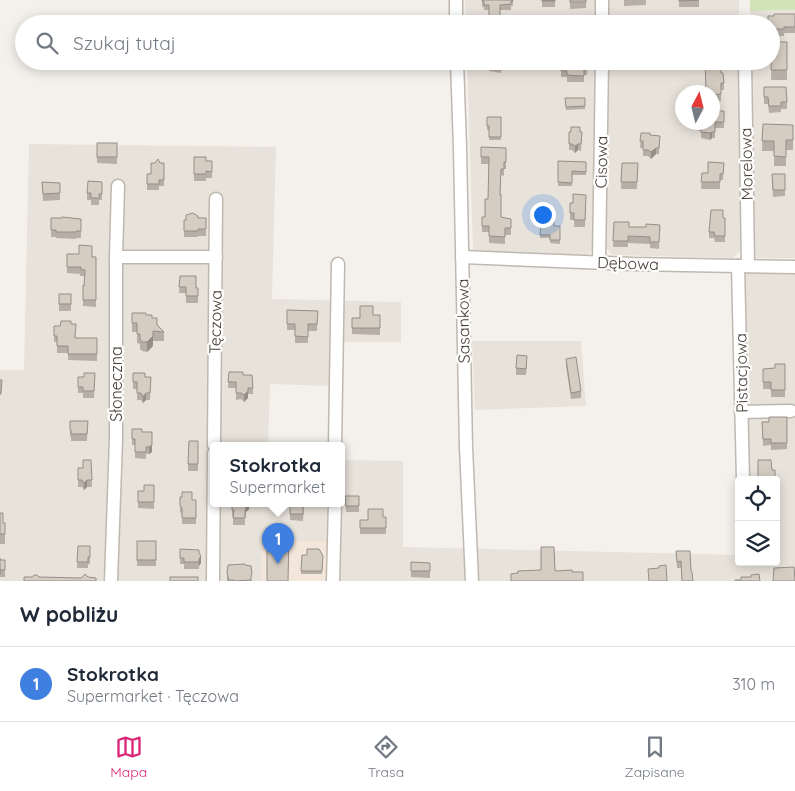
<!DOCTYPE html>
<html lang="pl">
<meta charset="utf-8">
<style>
body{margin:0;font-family:Quicksand,sans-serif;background:#f2f2f3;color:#1f2937}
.controls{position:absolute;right:15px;bottom:15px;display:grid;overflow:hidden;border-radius:5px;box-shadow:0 2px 12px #0003}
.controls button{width:45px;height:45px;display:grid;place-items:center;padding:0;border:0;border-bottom:1px solid #e0e1e3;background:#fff;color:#1f2937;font:25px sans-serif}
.compass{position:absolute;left:675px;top:85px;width:45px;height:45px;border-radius:50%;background:#fff;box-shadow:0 2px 12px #0003;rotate:7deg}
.you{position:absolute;left:542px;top:214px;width:18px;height:18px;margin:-12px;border:4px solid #fff;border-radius:50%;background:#1a73e8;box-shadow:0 0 0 8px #1a73e833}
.badge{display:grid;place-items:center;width:32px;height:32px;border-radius:50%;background:#db2777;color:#fff;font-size:16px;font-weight:700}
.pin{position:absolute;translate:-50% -41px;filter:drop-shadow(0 1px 2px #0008)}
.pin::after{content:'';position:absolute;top:26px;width:18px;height:15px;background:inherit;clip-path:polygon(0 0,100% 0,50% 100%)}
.popup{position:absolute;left:210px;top:442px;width:135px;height:65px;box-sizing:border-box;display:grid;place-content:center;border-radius:5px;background:#fff;filter:drop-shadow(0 1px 4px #0005);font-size:16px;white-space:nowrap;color:#747a83}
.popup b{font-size:19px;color:#1f2937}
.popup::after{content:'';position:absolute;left:50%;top:100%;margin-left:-10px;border:10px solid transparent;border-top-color:#fff}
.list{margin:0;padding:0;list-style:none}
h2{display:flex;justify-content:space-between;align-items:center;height:65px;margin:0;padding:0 20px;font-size:21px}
h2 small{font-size:16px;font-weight:400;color:#747a83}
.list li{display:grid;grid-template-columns:32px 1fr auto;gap:15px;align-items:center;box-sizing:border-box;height:75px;padding:0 20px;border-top:1px solid #e0e1e3}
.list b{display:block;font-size:19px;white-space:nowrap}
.list p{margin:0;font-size:16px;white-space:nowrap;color:#747a83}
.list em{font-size:16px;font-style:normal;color:#747a83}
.icon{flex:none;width:28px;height:28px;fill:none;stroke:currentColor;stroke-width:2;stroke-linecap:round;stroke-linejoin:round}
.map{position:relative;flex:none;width:795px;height:581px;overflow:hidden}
.search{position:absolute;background:#fff;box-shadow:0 2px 12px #0003;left:15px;right:15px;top:15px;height:55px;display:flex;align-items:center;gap:12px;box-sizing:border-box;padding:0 18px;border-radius:28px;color:#747a83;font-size:19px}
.sheet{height:140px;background:#fff}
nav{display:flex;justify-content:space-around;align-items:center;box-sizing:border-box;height:70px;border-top:1px solid #e0e1e3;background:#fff;font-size:14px;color:#747a83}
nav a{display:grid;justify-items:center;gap:2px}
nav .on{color:#db2777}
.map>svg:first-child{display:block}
.residential{fill:#e7e2da;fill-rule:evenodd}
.commercial{fill:#f3e6da}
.green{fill:#d4e4b9}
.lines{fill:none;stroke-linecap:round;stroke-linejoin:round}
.minor-casing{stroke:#bfb8af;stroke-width:15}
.minor{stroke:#fff;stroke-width:12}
.wall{fill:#b7afa7}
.shaded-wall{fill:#958f88}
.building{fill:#d5ccc2;stroke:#958f88}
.labels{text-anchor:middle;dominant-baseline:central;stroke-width:4.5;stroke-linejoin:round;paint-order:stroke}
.street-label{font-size:16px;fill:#48413a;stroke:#fff}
</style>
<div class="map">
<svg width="795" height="581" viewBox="0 0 795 581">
<rect width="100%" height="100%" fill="#f4f1ec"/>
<g class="residential">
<path d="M465 0H597V24H466Z"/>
<rect x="609" y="0" width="130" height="24"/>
<path d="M795 10V258H755L751 61H771V24H750V11Z"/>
<path d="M467 61H596L593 249 587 255 477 254 473 250Z"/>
<path d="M608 61H739L741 250 733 258 613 255 606 248ZM682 92H712V122H682Z"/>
<path d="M29 144 276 147 272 299 401 302V342H333L331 386 270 384 268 445H214V503H342V460L403 461V547L739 555V562H776V480H748L747 417H795V581H329L262 541 261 581H0V370H24Z"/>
<path d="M744 273 795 274V406H745Z"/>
<path d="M472 341H581L586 406 475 410Z"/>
</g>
<path class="commercial" d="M262 541H329V581H261Z"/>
<path class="green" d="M750 0H795V10L750 11Z"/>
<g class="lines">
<g class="minor-casing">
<g id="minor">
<path d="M602 0V24"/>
<path d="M456 24V0"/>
<path d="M457 61 460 148 466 447 472 581"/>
<path d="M745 61 748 266"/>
<path d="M116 257H216"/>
<path d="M462 257 632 264 795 267"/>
<path d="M599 262 602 61"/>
<path d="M738 266 743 480"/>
<path d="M741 412 791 411"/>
<path d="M214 445 216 199"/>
<path d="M335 445 338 264"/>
<path d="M111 581 116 439V257L118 186"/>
<path d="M213 581 214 453"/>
<path d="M333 581 335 503"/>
</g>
</g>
<use href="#minor" class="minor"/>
</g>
<g class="wall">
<path d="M482 0H513V6H511V10H484V7H482Z"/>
<rect x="542" y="0" width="13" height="7"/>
<path d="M570 0H586V8L570 9Z"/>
<path d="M624 0H646V5L624 6Z"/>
<rect x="679" y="0" width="20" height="7"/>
<path d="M795 14V33H784V36H774V33H771V24L774 16Z"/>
<path d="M772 42H787V80H771Z"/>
<path d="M489 61H503V64H502L501 73 489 71Z"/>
<path d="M561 61H588L587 75H584V82H567V77H561Z"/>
<path d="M721 73 724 83V90H721V101L712 102V92Z"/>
<path d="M764 87 787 102V109H781V112L769 113 768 104H764Z"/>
<path d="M565 98H585V109L566 110Z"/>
<path d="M724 111V128H715V138H712L710 140 701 138V131L695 130V122Z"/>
<path d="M487 117H501V140H489V130H487Z"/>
<path d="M763 124 793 125V150H786V166H774V151H762Z"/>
<path d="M569 132H582L581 151 578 150 575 153 572 150H569Z"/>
<path d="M641 133 650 135 660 136 659 154H656L651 159 648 156H643V148H640Z"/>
<path d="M117 143V164L97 163V157Z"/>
<path d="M481 147 506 148V169H504V176L501 175 500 195 501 217 511 225V235H505V244L489 243V232H482V217H485L488 199 489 164H481Z"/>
<path d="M194 157 206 161H212V178H206V181H194Z"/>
<path d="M558 161 586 162V175H572V186H558Z"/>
<path d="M160 163H164V186H159V190H147V174H151Z"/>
<path d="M622 163H638L637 189H621Z"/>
<path d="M724 163 723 180H720V189H701L702 173H708Z"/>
<path d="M772 174 785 190V196L773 197Z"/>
<path d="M42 182 60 183V200L43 201Z"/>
<path d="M102 182V200H99V205H91V200H87V193Z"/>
<path d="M586 195 585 227H574V220H570V203H573Z"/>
<path d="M51 218 81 219V238H76V239L56 238V237H51Z"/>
<path d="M198 218H206V236H198V237H184V220Z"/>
<path d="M723 218H725V242H715L714 238H709V232Z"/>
<path d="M541 221 554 226H560V244L550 243V238H540Z"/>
<path d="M614 222 629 227H646L660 225 659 249 650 248V244L628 243V247H613Z"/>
<path d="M67 254 96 257V307L83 306V285L84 286 85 276H80V274L67 273Z"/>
<path d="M180 276 196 288H198V303H186V293H179Z"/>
<rect x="59" y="294" width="12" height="17"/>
<path d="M287 310 318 311 317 331H308V343H295V330H287Z"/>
<path d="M132 313 146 315 152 318 164 332V341H153V346L147 352 142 351 140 349V344L137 343V332H132Z"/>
<path d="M373 315H380V335L352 334V318H360Z"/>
<path d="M71 324 76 338H97V361L68 360V353H57V342H54V326H60Z"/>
<path d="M566 359 581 391V398L571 399 566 366Z"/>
<path d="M527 362 526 375H516V368Z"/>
<path d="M785 364V397H771V389H763V369L775 368Z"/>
<path d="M229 372 243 375 253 388V394H248V398L244 402 241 399 236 400V388H228Z"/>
<path d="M95 373 94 398H83V393H78V377H84Z"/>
<path d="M133 373 145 377H151L150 400H146L143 403 141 400H137V389H133Z"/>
<path d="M787 417V449L771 450V445L763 446 762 422H769Z"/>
<path d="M70 421H88L87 441H71V437H70Z"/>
<path d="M132 429 142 432H152V452L149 454H146V459L135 458V445H132Z"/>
<path d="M198 441V471H188V464Z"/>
<path d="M91 460 92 487H87L84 490 82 487H78V468H83Z"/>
<path d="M154 485V509L138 508V491H144Z"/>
<path d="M345 496 359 506V512H346Z"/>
<path d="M192 500H196V524H182V514L180 512V506Z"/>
<path d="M232 503H249V509L246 512V517H245V525H233V516H232Z"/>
<path d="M288 503H304L303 521 290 520V506H288Z"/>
<path d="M0 513 3 523H5V544H0Z"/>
<path d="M386 517V534H360V520H368Z"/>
<rect x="137" y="541" width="19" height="25"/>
<path d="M78 546H90V564H88V568H77Z"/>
<path d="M180 549 199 553 201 563 199 566V569H184V564H180Z"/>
<path d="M676 551 691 571 681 568H677Z"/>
<path d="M302 555 323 556 322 574H301Z"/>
<path d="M0 558V560H5V577H0V581Z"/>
<path d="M411 562 430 563V578L411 577Z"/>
<path d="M245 565 252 581H227V574Z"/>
</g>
<g class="shaded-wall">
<path d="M712 132V138L710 140V133Z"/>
<path d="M578 144V150L575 153V146Z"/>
<path d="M656 148V154L651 159V152Z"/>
<path d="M153 331V346L147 352V342Z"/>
<path d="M248 391V398L244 402V395Z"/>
<path d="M146 393V400L143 403V397Z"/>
<path d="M152 445V452L149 454V447Z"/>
<path d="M87 480V487L84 490V483Z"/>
<path d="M249 503V509L246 512V505Z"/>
<path d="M201 556V563L199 566V559Z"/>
</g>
<g class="building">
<path d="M482 0H513V1H511V4L500 5V24H489V5H484V1H482Z"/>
<rect x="542" y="0" width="13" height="1"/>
<rect x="570" y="0" width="16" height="2"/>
<path d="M679 0H699L679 1Z"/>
<path d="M774 14H795V27H784V29H774V27H771V24H768V16H774Z"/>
<path d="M703 17 717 18V24H698V20H703Z"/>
<rect x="628" y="22" width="12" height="2"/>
<path d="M772 42H787V70H771Z"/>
<path d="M489 61H502L501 67 489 66Z"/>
<path d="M561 61H588L587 68H584V76L567 75V71H561Z"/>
<path d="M705 61 721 62V73H723L724 83H721V94L712 95V92H706Z"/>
<path d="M764 87H786L787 102H781V106H769L768 97H764Z"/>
<path d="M565 98H585V106L566 107Z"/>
<path d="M712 111H724V122H715V132H712L710 133 701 132V124H695V122H712Z"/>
<path d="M487 117H501V137H489V126H487Z"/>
<path d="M763 124 793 125V140H786V157L774 156V141H762Z"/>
<path d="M571 127H580V132H582L581 144H578L575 146 572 144H569V132H571Z"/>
<path d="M641 133H650V135L660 136 659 148H656L651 152 648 150H643V141H640Z"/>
<rect x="97" y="143" width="20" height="14"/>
<path d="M481 147 506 148V162H504V169H501L500 195 501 194V217L511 219V228H505V237L489 236V226H482V217H485V199H488L489 157H481Z"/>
<path d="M194 157H206V161H212V172L206 171V174H194Z"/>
<path d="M158 159 160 163H164V180H159V184H147V174H151V163H155Z"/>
<path d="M558 161 586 162V172L572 171V183L558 182Z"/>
<path d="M708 162 724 163 723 174H720V182H701L702 173H708Z"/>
<path d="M622 163H638L637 182H621Z"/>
<path d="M772 174H785V190H773Z"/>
<path d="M88 181 102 182V194H99V198H91V193H87Z"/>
<path d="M42 182 60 183V193L43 194Z"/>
<path d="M573 194 586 195 585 220H574V213H570V203H573Z"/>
<path d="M711 210H723V218H725V236H715L714 232H709Z"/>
<path d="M193 213 198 216V218H206V229H198V231H184V220H186V215Z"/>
<path d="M62 217 81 219V231H76V232H56V230H51V218H62Z"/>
<path d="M541 221 554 222V226H560V240H550V235H540Z"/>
<path d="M614 222H629V227H646V224L660 225 659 242H650V237L628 236V241H613Z"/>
<path d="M79 245 92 246V257H96V300H83V285L84 286 85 270 80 269 81 267H67V254H79Z"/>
<path d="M180 276H196V288H198V296H186V287H179Z"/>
<rect x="59" y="294" width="12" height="10"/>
<path d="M360 306H373V315H380V328H352V318H360Z"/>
<path d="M287 310 318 311 317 324H308V337L295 336V324H287Z"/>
<path d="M132 313H146V315H152V318H157V325L164 332 153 331V336L147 342H142L140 339V334H137V323H132Z"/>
<path d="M61 321H71V324H76L75 338H97V354H68V346H57V336H54V326H60Z"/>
<path d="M517 355 527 356 526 369 516 368Z"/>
<path d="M576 357 581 391 571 393 566 359Z"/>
<path d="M775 364H785V390H771V382H763V369L775 368Z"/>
<path d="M229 372H243V375H252L253 388H248V391L244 395 241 393H236V382H228Z"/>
<path d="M84 373H95L94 391H83V387H78V377H84Z"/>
<path d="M133 373H145V377H151L150 393H146L143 397 141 393H137V382H133Z"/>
<path d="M0 380H2L1 394H0Z"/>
<path d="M769 417H787V443H771V439H763L762 422H769Z"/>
<path d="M70 421H88L87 434H71V430H70Z"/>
<path d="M132 429H142V432H152V445L149 447H146V452H135V439H132Z"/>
<path d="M189 441H198V464H188Z"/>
<path d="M83 460H91L92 480H87L84 483 82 480H78V468H83Z"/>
<path d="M758 460H771L772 470H775V480H758Z"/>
<path d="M144 485H154V502H138V491H144Z"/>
<path d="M182 492H192V500H196V518H182V508L180 506V497H182Z"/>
<path d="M345 496H359V506H346Z"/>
<path d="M232 503H249L246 505V510H245V518H233L234 510H232Z"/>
<rect x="290" y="503" width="13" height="11"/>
<path d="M368 509H383V517H386V528H360V520H368Z"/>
<path d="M0 513H3V523H5V534H0Z"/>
<path d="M267 538H289L288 581H267Z"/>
<rect x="137" y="541" width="19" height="19"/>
<path d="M78 546H90V557H88V562H77Z"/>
<path d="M541 547H554L555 571 572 570V572H583V581H511V574L518 573V571L541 570Z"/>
<path d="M180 549 199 550V553L201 556 199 559V562H184V558H180Z"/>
<path d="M307 549H319L323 556 322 571H301L302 555H307Z"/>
<path d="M676 551H690L691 571 692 572 693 581H682L681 561 677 562Z"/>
<path d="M0 558V560H5V570H0V574Z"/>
<path d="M411 562 430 563V571H411Z"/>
<path d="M245 564V565L251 566 252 574 251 576V580L234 581V580H228V576L227 574 228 565Z"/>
<path d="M666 565 667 581H649L648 569 659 568V566Z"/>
<path d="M794 567 795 581H773L774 568Z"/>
<path d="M85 574 88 577 96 578V581H24V577H32L34 575H37L39 577 81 578Z"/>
<path d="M759 574 760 581H735V580H741V577H751V575Z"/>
<rect x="170" y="577" width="28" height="4"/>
</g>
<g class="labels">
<g class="street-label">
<text transform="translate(601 162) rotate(-89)">Cisowa</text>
<text transform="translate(746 164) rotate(-91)">Morelowa</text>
<text transform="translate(628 263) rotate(2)">Dębowa</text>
<text transform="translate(463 321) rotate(-91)">Sasankowa</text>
<text transform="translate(215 322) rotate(-89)">Tęczowa</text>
<text transform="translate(741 373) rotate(-91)">Pistacjowa</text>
<text transform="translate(116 384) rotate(-90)">Słoneczna</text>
</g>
</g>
</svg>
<div class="controls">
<button><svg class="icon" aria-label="locate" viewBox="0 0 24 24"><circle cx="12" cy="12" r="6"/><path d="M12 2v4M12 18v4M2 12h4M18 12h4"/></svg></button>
<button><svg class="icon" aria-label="layers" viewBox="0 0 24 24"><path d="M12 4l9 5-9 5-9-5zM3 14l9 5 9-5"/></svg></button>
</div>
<svg class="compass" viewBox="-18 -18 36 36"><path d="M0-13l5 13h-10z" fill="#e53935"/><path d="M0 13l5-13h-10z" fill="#747a83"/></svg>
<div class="you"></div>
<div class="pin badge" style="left:278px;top:564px;background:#3f7fe0">1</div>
<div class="popup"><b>Stokrotka</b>Supermarket</div>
<div class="search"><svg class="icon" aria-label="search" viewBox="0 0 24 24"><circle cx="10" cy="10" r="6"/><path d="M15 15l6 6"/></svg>Szukaj tutaj</div>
</div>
<section class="sheet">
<h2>W pobliżu<small></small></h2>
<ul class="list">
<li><span class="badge" style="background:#3f7fe0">1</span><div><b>Stokrotka</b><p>Supermarket · Tęczowa</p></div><em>310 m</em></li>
</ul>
</section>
<nav>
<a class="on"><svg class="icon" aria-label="map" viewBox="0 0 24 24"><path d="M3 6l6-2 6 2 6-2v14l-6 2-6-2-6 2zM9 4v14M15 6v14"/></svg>Mapa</a>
<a><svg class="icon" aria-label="directions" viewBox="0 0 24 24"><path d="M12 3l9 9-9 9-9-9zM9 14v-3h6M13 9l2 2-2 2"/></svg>Trasa</a>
<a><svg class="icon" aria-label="saved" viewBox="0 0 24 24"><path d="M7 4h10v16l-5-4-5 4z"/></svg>Zapisane</a>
</nav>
